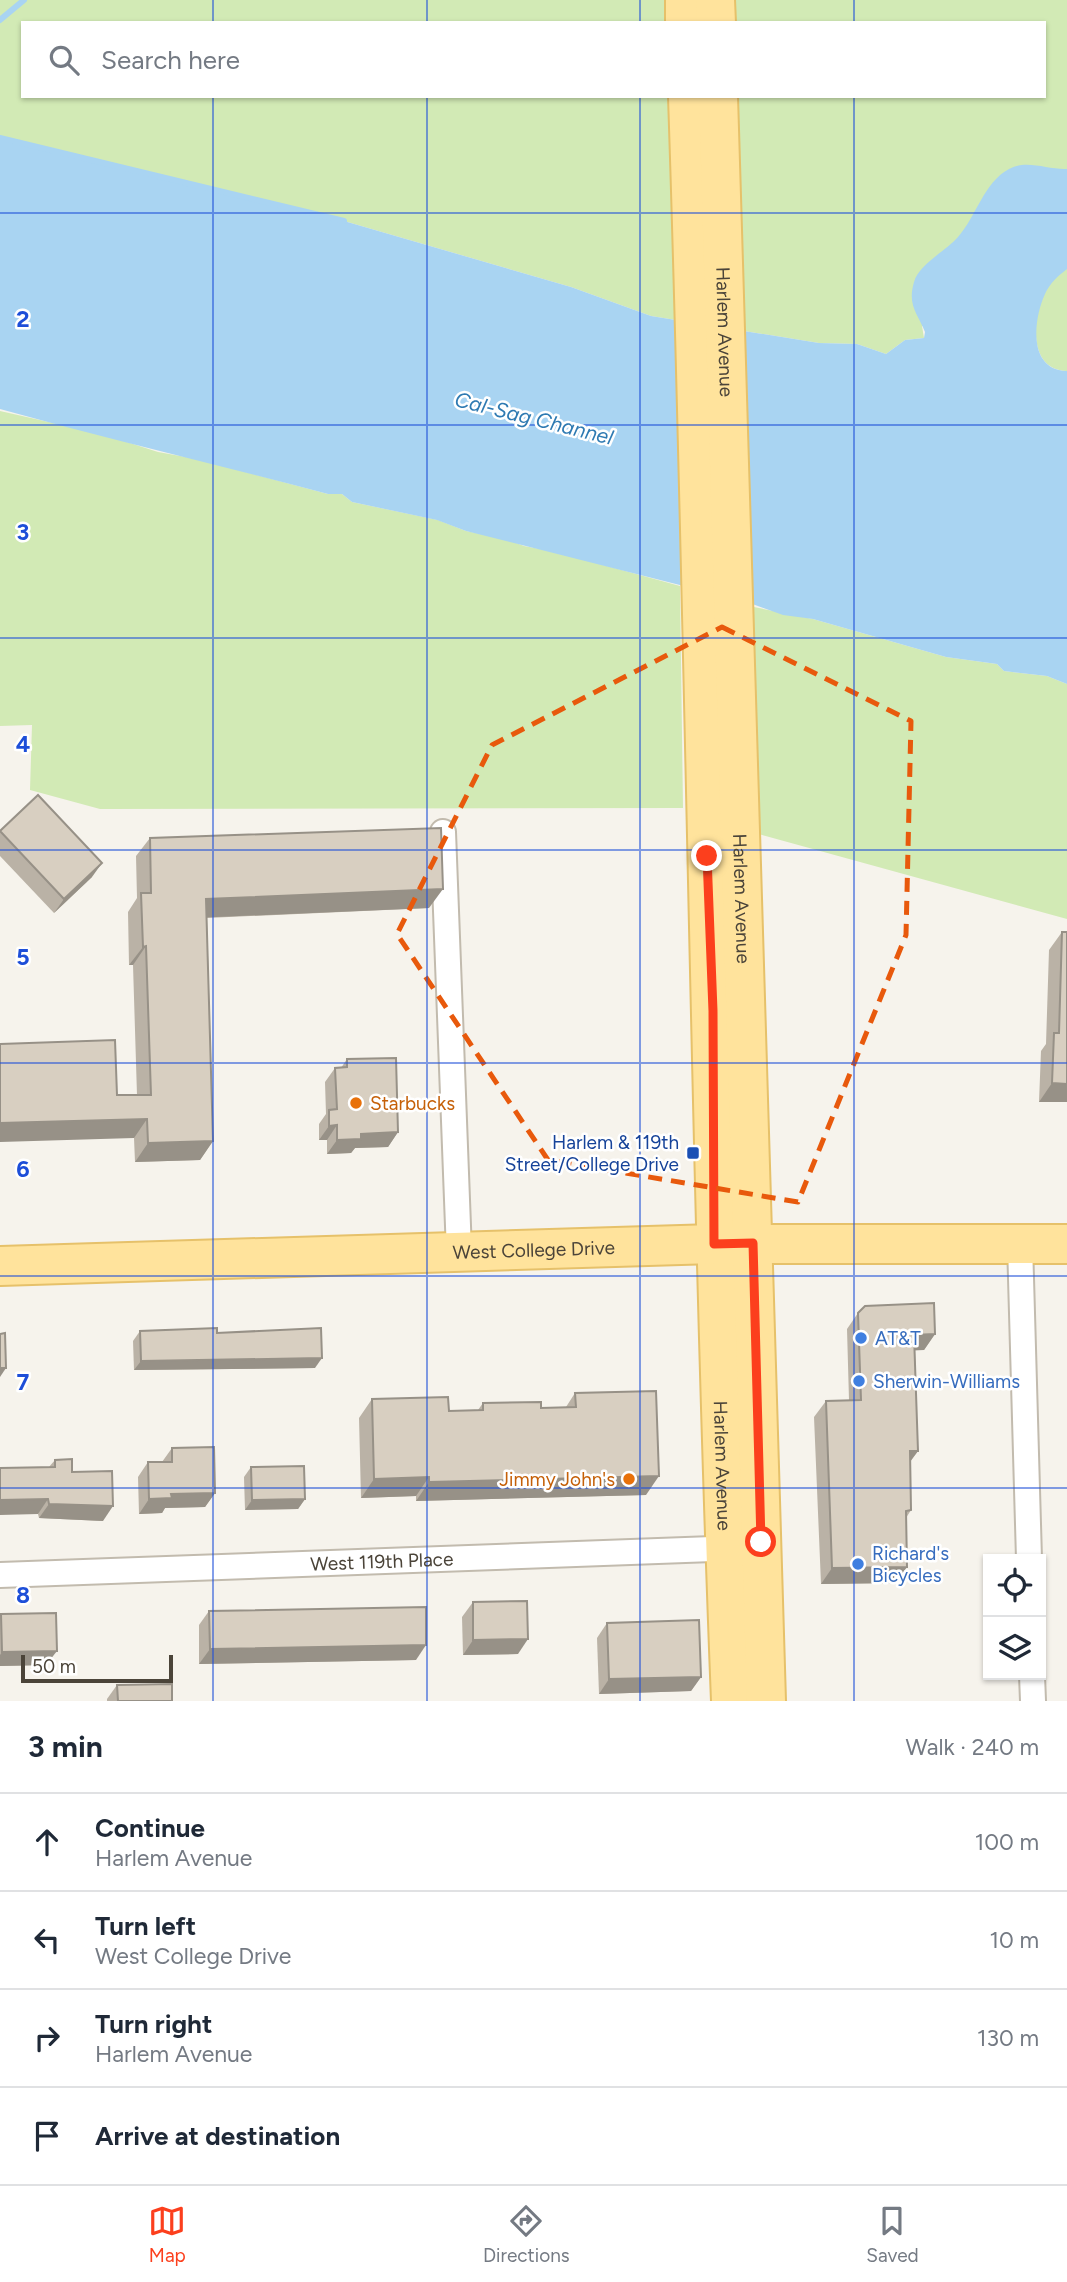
<!DOCTYPE html>
<meta charset="utf-8">
<style>
body{margin:0;font-family:Figtree,sans-serif;background:#f6f6f7;color:#1f2937}
.controls{position:absolute;right:21px;bottom:21px;display:grid;overflow:hidden;border-radius:0px;box-shadow:0 2px 5px #0004}
.controls button{width:63px;height:63px;display:grid;place-items:center;padding:0;border:0;border-bottom:2px solid #e0e1e3;background:#fff;color:#1f2937;font:35px sans-serif}
.scale{position:absolute;left:21px;bottom:18px;width:152px;box-sizing:border-box;padding-left:7px;border:4px solid #4b4439;border-top:0;font-size:19px;line-height:24px;white-space:nowrap;color:#4b4439;-webkit-text-stroke:5px #fff;paint-order:stroke}
.stop{position:absolute;width:21px;height:21px;margin:-16px;border:5px solid #fc3f1d;border-radius:50%;background:#fff}
.stop.end{background:#fc3f1d;border-color:#fff;box-shadow:0 2px 7px #0008}
.list{margin:0;padding:0;list-style:none}
h2{display:flex;justify-content:space-between;align-items:center;height:91px;margin:0;padding:0 28px;font-size:30px}
h2 small{font-size:23px;font-weight:400;color:#747a83}
.list li{display:grid;grid-template-columns:46px 1fr auto;gap:21px;align-items:center;box-sizing:border-box;height:98px;padding:0 28px;border-top:2px solid #e0e1e3}
.list b{display:block;font-size:26px;white-space:nowrap}
.list p{margin:0;font-size:23px;white-space:nowrap;color:#747a83}
.list em{font-size:23px;font-style:normal;color:#747a83}
.icon{flex:none;width:38px;height:38px;fill:none;stroke:currentColor;stroke-width:2;stroke-linecap:round;stroke-linejoin:round}
.map{position:relative;flex:none;width:1067px;height:1701px;overflow:hidden}
.search{position:absolute;background:#fff;box-shadow:0 2px 5px #0004;left:21px;right:21px;top:21px;height:77px;display:flex;align-items:center;gap:18px;box-sizing:border-box;padding:0 24px;border-radius:0px;color:#747a83;font-size:26px}
.sheet{height:483px;background:#fff}
nav{display:flex;justify-content:space-around;align-items:center;box-sizing:border-box;height:98px;border-top:2px solid #e0e1e3;background:#fff;font-size:19px;color:#747a83}
nav a{display:grid;justify-items:center;gap:4px}
nav .on{color:#fc3f1d}
.map>svg:first-child{display:block}
.green{fill:#d2eab5;fill-rule:evenodd}
.water{fill:#a9d4f2}
.lines{fill:none;stroke-linecap:round;stroke-linejoin:round}
.stream{stroke:#a9d4f2;stroke-width:6}
.minor-casing{stroke:#c2bbae;stroke-width:28}
.primary-casing{stroke:#e6c16a;stroke-width:42}
.minor{stroke:#fff;stroke-width:24}
.primary{stroke:#ffe39c;stroke-width:38}
.wall{fill:#bab2a6}
.shaded-wall{fill:#979187}
.building{fill:#d8cfc1;stroke:#979187;stroke-width:2}
.route{stroke:#fc3f1d;stroke-width:9}
.marked{fill:none;stroke:#e8590c;stroke-width:5;stroke-dasharray:14 9;stroke-linejoin:round}
.grid{fill:none;stroke:#1d4ed8;stroke-width:2;stroke-opacity:0.55}
.food-dot{fill:#e8710a;stroke:#fff;stroke-width:2.5}
.transit-dot{fill:#1a4fb4;stroke:#fff;stroke-width:2.5}
.shop-dot{fill:#3f7fe0;stroke:#fff;stroke-width:2.5}
.labels{text-anchor:middle;dominant-baseline:central;stroke-width:5;stroke-linejoin:round;paint-order:stroke}
.street-label{font-size:19px;fill:#4b4439;stroke:#fff}
.food-label{font-size:19px;fill:#c56008;stroke:#fff;text-anchor:start}
.transit-label{font-size:19px;fill:#164399;stroke:#fff;text-anchor:end}
.shop-label{font-size:19px;fill:#366cbe;stroke:#fff;text-anchor:start}
.water-label{font-size:21px;font-style:italic;fill:#2e7ab2;stroke:#fff}
.grid-label{font-size:23px;text-anchor:middle;font-weight:bold;fill:#1d4ed8;stroke:#fff;stroke-width:5;stroke-linejoin:round;paint-order:stroke}
</style>
<div class="map">
<svg width="1067" height="1701" viewBox="0 0 1067 1701">
<rect width="100%" height="100%" fill="#f6f3ec"/>
<g class="green">
<path d="M0 0H1067V371C1044 371 1035 351 1036 330L922 326 924 338 905 340 886 354 857 344 819 343 651 316 571 287 344 221 0 138ZM23 23H1044V96H23Z"/>
<path d="M0 411 102 434 158 452 197 459 328 494H342L352 502 438 520 466 531 506 539 524 546 556 552 680 586 683 808 100 809 30 790 32 725 0 726Z"/>
<path d="M749 606 813 619 946 657 997 664 1004 671 1047 676 1067 684V919L755 833Z"/>
</g>
<path class="water" d="M0 138 344 221 571 287 651 316 819 343 857 344 886 354 905 340 924 338 925 332C918 314 907 306 914 282 919 264 946 251 958 237 976 217 984 182 1009 169 1027 159 1048 170 1067 169V269C1058 276 1050 283 1045 294 1033 320 1028 370 1067 371V684L1047 676 1004 671 997 664 946 657 813 619 783 615 747 602 466 531 437 520 352 502 342 494H328C218 465 108 439 0 409Z"/>
<g class="lines">
<g class="stream">
<path d="M0 20 24 0"/>
<path d="M0 138 344 221"/>
</g>
<g class="minor-casing">
<g id="minor">
<path d="M443 832 459 1252"/>
<path d="M1020 1243 1029 1559"/>
<path id="s1" d="M0 1575 740 1548"/>
<path d="M1032 1675 1033 1701"/>
</g>
</g>
<g class="primary-casing">
<g id="primary">
<path d="M685 0V23"/>
<path d="M715 0 716 23"/>
<path id="s2" d="M688 96C706 631 710 1166 731 1701"/>
<path id="s3" d="M718 96 766 1701"/>
<path id="s4" d="M0 1266 714 1244H1067"/>
</g>
</g>
<use href="#minor" class="minor"/>
<use href="#primary" class="primary"/>
</g>
<g class="wall">
<path d="M0 831 92 877 54 913 0 856Z"/>
<path d="M150 838 429 908 207 918 213 1141 200 1160 135 1162 134 1138 117 1095H137L133 965H129L128 912 137 898 136 856Z"/>
<path d="M1062 932H1067V1102H1039L1041 1051 1046 1044 1049 950Z"/>
<path d="M347 1059 398 1132 388 1147 355 1148 351 1153 327 1154V1140H319V1124L326 1114 325 1082 335 1068H341Z"/>
<path d="M858 1313 935 1334 924 1350H915L918 1451 910 1462 911 1510 906 1518 896 1583 821 1584 814 1417 826 1401 849 1400 847 1329Z"/>
<path d="M140 1331 217 1333 315 1368 134 1370 133 1341Z"/>
<path d="M575 1393 646 1495 416 1501V1496L361 1498 359 1418 372 1399 449 1411 478 1410 483 1403 541 1408 566 1407Z"/>
<path d="M172 1448 215 1493 205 1507 165 1508 162 1513 139 1514 138 1477 148 1462H162Z"/>
<path d="M55 1460 72 1472 103 1521 39 1518 38 1514 49 1467Z"/>
<path d="M251 1467 305 1499 298 1509 245 1510 244 1477Z"/>
<path d="M473 1602 518 1654 463 1655 462 1617Z"/>
<path d="M209 1611 416 1660 199 1664V1625Z"/>
<path d="M1 1614 46 1665 0 1666V1615Z"/>
<path d="M607 1623 701 1677 691 1691 599 1694 597 1638Z"/>
<path d="M117 1685 172 1701H107V1699Z"/>
</g>
<g class="shaded-wall">
<path d="M102 863 92 877 54 913 64 899Z"/>
<path d="M443 889 429 908 193 918 206 899Z"/>
<path d="M146 946 133 965H129L143 947Z"/>
<path d="M1052 1083 1067 1084V1102H1039Z"/>
<path d="M147 1119 134 1138 0 1142V1123Z"/>
<path d="M337 1125 327 1140H319L329 1126Z"/>
<path d="M398 1132 388 1147 355 1148 351 1153 327 1154 337 1140 361 1134Z"/>
<path d="M213 1141 200 1160 135 1162 148 1143Z"/>
<path d="M935 1334 924 1350 903 1351 914 1335Z"/>
<path d="M322 1358 315 1368 134 1370 141 1361Z"/>
<path d="M0 1368H6L0 1377Z"/>
<path d="M910 1451H918L906 1467Z"/>
<path d="M659 1476 646 1495 416 1501 429 1482Z"/>
<path d="M429 1477 416 1496 361 1498 374 1479Z"/>
<path d="M215 1493 205 1507 165 1508 162 1513 139 1514 149 1499 171 1494Z"/>
<path d="M48 1499 38 1514 0 1515V1500Z"/>
<path d="M305 1499 298 1509 245 1510 252 1500Z"/>
<path d="M49 1504 113 1506 103 1521 39 1518Z"/>
<path d="M907 1567 896 1583 821 1584 832 1568Z"/>
<path d="M528 1639 518 1654 463 1655 473 1640Z"/>
<path d="M426 1645 416 1660 199 1664 210 1649Z"/>
<path d="M57 1651 46 1665 0 1666V1655L2 1652Z"/>
<path d="M701 1677 691 1691 599 1694 609 1679Z"/>
</g>
<g class="building">
<path d="M38 795 102 863 64 899 0 831Z"/>
<path d="M441 828 443 889 206 899 213 1141 148 1143 147 1119 0 1123V1044L115 1040 117 1095H151L146 946 143 947 141 893H151L150 838Z"/>
<path d="M1062 932H1067V1084L1052 1083 1054 1033H1059Z"/>
<path d="M396 1058 398 1132 361 1134V1139L337 1140V1125L329 1126V1110L337 1109 335 1068 347 1067V1059Z"/>
<path d="M934 1303 935 1334 914 1335 918 1451H910L911 1510 906 1511 907 1567 832 1568 826 1401 861 1400 858 1313 865 1306Z"/>
<path d="M217 1328V1333L321 1328 322 1358 141 1361 140 1331Z"/>
<path d="M5 1333 6 1368H0V1334Z"/>
<path d="M656 1391 659 1476 429 1482V1477L374 1479 372 1399 448 1397 449 1411 483 1410V1403L541 1402V1408L576 1407 575 1393Z"/>
<path d="M214 1447 215 1493 171 1494 172 1498 149 1499 148 1462H172V1448Z"/>
<path d="M72 1459V1472L112 1471 113 1506 49 1504 48 1499 0 1500V1468L55 1467V1460Z"/>
<path d="M304 1466 305 1499 252 1500 251 1467Z"/>
<path d="M527 1601 528 1639 473 1640V1602Z"/>
<path d="M426 1607V1645L210 1649 209 1611Z"/>
<path d="M56 1613 57 1651 2 1652 1 1614Z"/>
<path d="M699 1620 701 1677 609 1679 607 1623Z"/>
<path d="M172 1684V1701H118L117 1685Z"/>
</g>
<g class="lines">
<path class="route" d="M707 856 713 1011 714 1244 753 1243 761 1542"/>
</g>
<path class="marked" d="M722 627 911 721 906 935 798 1202 548 1160 397 934 492 745Z"/>
<path class="grid" d="M213 0V23M427 0V23M640 0V23M854 0V23M213 96V1701M427 96V1701M640 96V1701M854 96V1701M0 213H1067M0 425H1067M0 638H1067M0 850H1067M0 1063H1067M0 1276H1067M0 1488H1067"/>
<g class="food-dot">
<circle cx="356" cy="1103" r="7"/>
<circle cx="629" cy="1479" r="7"/>
</g>
<rect class="transit-dot" x="686" y="1146" width="14" height="14" rx="3.5"/>
<g class="shop-dot">
<circle cx="861" cy="1338" r="7"/>
<circle cx="859" cy="1381" r="7"/>
<circle cx="858" cy="1564" r="7"/>
</g>
<g class="labels">
<g class="street-label">
<text stroke="none"><textPath href="#s3" startOffset="236">Harlem Avenue</textPath></text>
<text stroke="none"><textPath href="#s3" startOffset="803">Harlem Avenue</textPath></text>
<text stroke="none"><textPath href="#s4" startOffset="534">West College Drive</textPath></text>
<text stroke="none"><textPath href="#s2" startOffset="1370">Harlem Avenue</textPath></text>
<text stroke="none"><textPath href="#s1" startOffset="382">West 119th Place</textPath></text>
</g>
<g class="food-label">
<text x="370" y="1103">Starbucks</text>
<text x="615" y="1479" text-anchor="end">Jimmy John's</text>
</g>
<g class="transit-label">
<text x="679" y="1142">Harlem &amp; 119th<tspan x="679" dy="22">Street/College Drive</tspan></text>
</g>
<g class="shop-label">
<text x="875" y="1338">AT&amp;T</text>
<text x="873" y="1381">Sherwin-Williams</text>
<text x="872" y="1553">Richard's<tspan x="872" dy="22">Bicycles</tspan></text>
</g>
<g class="water-label">
<text transform="translate(534 418) rotate(14)">Cal-Sag Channel</text>
</g>
</g>
<g class="grid-label">
<text x="23" y="327">2</text>
<text x="23" y="540">3</text>
<text x="23" y="752">4</text>
<text x="23" y="965">5</text>
<text x="23" y="1177">6</text>
<text x="23" y="1390">7</text>
<text x="23" y="1603">8</text>
</g>
</svg>
<div class="controls">
<button><svg class="icon" aria-label="locate" viewBox="0 0 24 24"><circle cx="12" cy="12" r="6"/><path d="M12 2v4M12 18v4M2 12h4M18 12h4"/></svg></button>
<button><svg class="icon" aria-label="layers" viewBox="0 0 24 24"><path d="M12 4l9 5-9 5-9-5zM3 14l9 5 9-5"/></svg></button>
</div>
<div class="scale">50 m</div>
<div class="stop" style="left:761px;top:1542px"></div>
<div class="stop end" style="left:707px;top:856px"></div>
<div class="search"><svg class="icon" aria-label="search" viewBox="0 0 24 24"><circle cx="10" cy="10" r="6"/><path d="M15 15l6 6"/></svg>Search here</div>
</div>
<section class="sheet">
<h2>3 min<small>Walk · 240 m</small></h2>
<ul class="list">
<li><svg class="icon" aria-label="ahead" viewBox="0 0 24 24"><path d="M12 20V5M6 11l6-6 6 6"/></svg><div><b>Continue</b><p>Harlem Avenue</p></div><em>100 m</em></li>
<li><svg class="icon" aria-label="left" viewBox="0 0 24 24"><path d="M17 20v-9H6M10 6l-5 5 5 5"/></svg><div><b>Turn left</b><p>West College Drive</p></div><em>10 m</em></li>
<li><svg class="icon" aria-label="right" viewBox="0 0 24 24"><path d="M7 20v-9h11M14 6l5 5-5 5"/></svg><div><b>Turn right</b><p>Harlem Avenue</p></div><em>130 m</em></li>
<li><svg class="icon" aria-label="arrive" viewBox="0 0 24 24"><path d="M6 21V4h12l-3 4 3 4H6"/></svg><div><b>Arrive at destination</b></div></li>
</ul>
</section>
<nav>
<a class="on"><svg class="icon" aria-label="map" viewBox="0 0 24 24"><path d="M3 6l6-2 6 2 6-2v14l-6 2-6-2-6 2zM9 4v14M15 6v14"/></svg>Map</a>
<a><svg class="icon" aria-label="directions" viewBox="0 0 24 24"><path d="M12 3l9 9-9 9-9-9zM9 14v-3h6M13 9l2 2-2 2"/></svg>Directions</a>
<a><svg class="icon" aria-label="saved" viewBox="0 0 24 24"><path d="M7 4h10v16l-5-4-5 4z"/></svg>Saved</a>
</nav>
